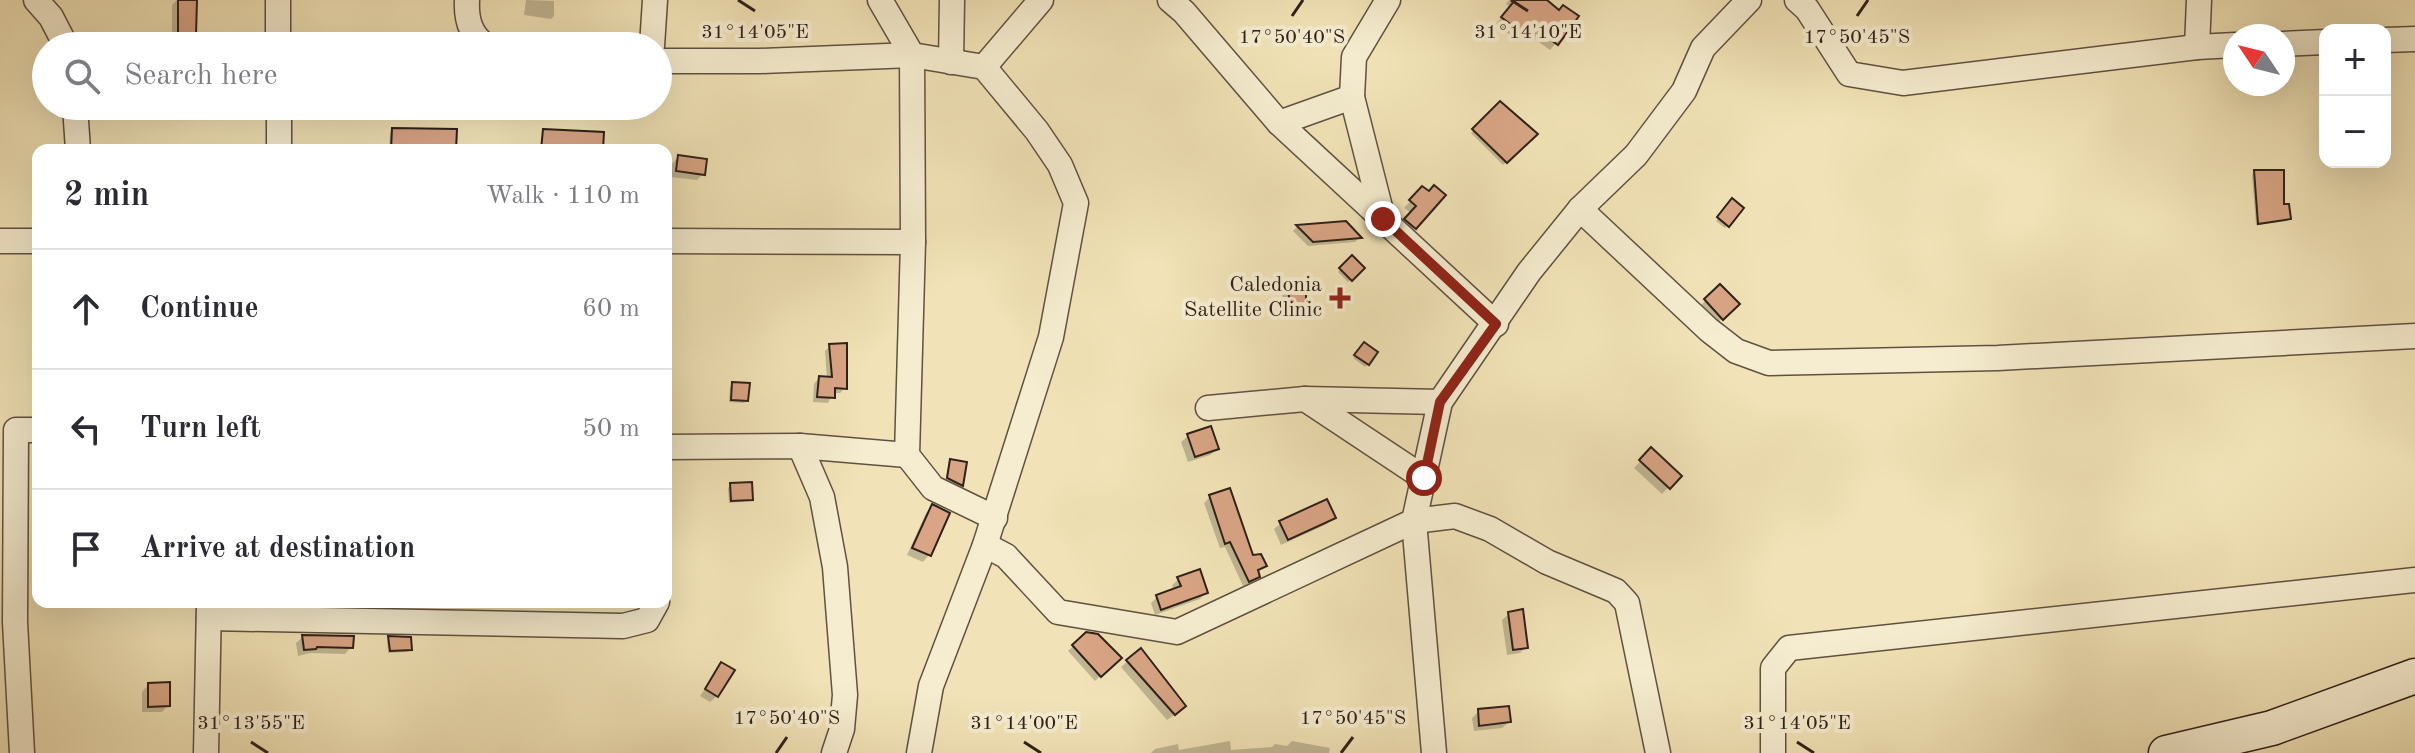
<!DOCTYPE html>
<meta charset="utf-8">
<style>
body{margin:0;font-family:"Old Standard TT",serif;background:#f2f2f3;color:#2b2b33}
.controls{position:absolute;right:24px;top:24px;display:grid;overflow:hidden;border-radius:16px;box-shadow:0 8px 32px #0002}
.controls button{width:72px;height:72px;display:grid;place-items:center;padding:0;border:0;border-bottom:2px solid #e1e1e2;background:#fff;color:#2b2b33;font:40px sans-serif}
.compass{position:absolute;left:2223px;top:24px;width:72px;height:72px;border-radius:50%;background:#fff;box-shadow:0 8px 32px #0002;rotate:305deg}
.stop{position:absolute;width:24px;height:24px;margin:-18px;border:6px solid #8f2418;border-radius:50%;background:#fff}
.stop.end{background:#8f2418;border-color:#fff;box-shadow:0 2px 8px #0008}
.list{margin:0;padding:0;list-style:none}
h2{display:flex;justify-content:space-between;align-items:center;height:104px;margin:0;padding:0 32px;font-size:34px}
h2 small{font-size:26px;font-weight:400;color:#7c7c81}
.list li{display:grid;grid-template-columns:52px 1fr auto;gap:24px;align-items:center;box-sizing:border-box;height:120px;padding:0 32px;border-top:2px solid #e1e1e2}
.list b{display:block;font-size:30px;white-space:nowrap}
.list em{font-size:26px;font-style:normal;color:#7c7c81}
.icon{flex:none;width:44px;height:44px;fill:none;stroke:currentColor;stroke-width:2;stroke-linecap:round;stroke-linejoin:round}
.map{position:relative;flex:none;width:2415px;height:753px;overflow:hidden}
.search{position:absolute;background:#fff;box-shadow:0 8px 32px #0002;left:32px;top:32px;width:640px;height:88px;display:flex;align-items:center;gap:20px;box-sizing:border-box;padding:0 28px;border-radius:44px;color:#7c7c81;font-size:30px}
.panel{position:absolute;background:#fff;box-shadow:0 8px 32px #0002;left:32px;top:144px;width:640px;height:464px;border-radius:16px}
.map>svg:first-child{display:block}
.shadow{fill:#0003}
.building{fill:#d9a585;stroke:#2f2019;stroke-width:2}
.lines{fill:none;stroke-linecap:round;stroke-linejoin:round}
.street-casing{stroke:#605140;stroke-width:27}
.secondary-casing{stroke:#2f2019;stroke-width:37}
.street{stroke:#f6edd0;stroke-width:24}
.secondary{stroke:#f6edd0;stroke-width:34}
.route{stroke:#8f2418;stroke-width:10}
.ticks{fill:none;stroke:#2f2019;stroke-width:3}
.poi-dot{fill:#8f2418;stroke:#f6edd0;stroke-width:3}
.labels{text-anchor:middle;dominant-baseline:central;stroke-width:8;stroke-linejoin:round;paint-order:stroke}
.poi-label{font-size:22px;fill:#2f2019;stroke:#f6edd0;text-anchor:end}
.ticks-label{font-size:20px;text-anchor:middle;fill:#2f2019;stroke:#f6edd0;stroke-width:8;stroke-linejoin:round;paint-order:stroke}
</style>
<div class="map">
<svg width="2415" height="753" viewBox="0 0 2415 753">
<rect width="100%" height="100%" fill="#f1e3b7"/>
<filter id="stains"><feTurbulence type="fractalNoise" baseFrequency=".0025" numOctaves="4"/><feColorMatrix values="0 0 0 0 .2 0 0 0 0 .09 0 0 0 0 .02 0 0 0 .5 -.17"/></filter>
<radialGradient id="worn" r=".72"><stop offset=".6" stop-color="#630" stop-opacity="0"/><stop offset="1" stop-color="#630" stop-opacity=".3"/></radialGradient>
<g class="shadow">
<path d="M177 0H195L194 33 188 39 172 40V5Z"/>
<path d="M526 0 554 1V16L551 19 524 15Z"/>
<path d="M1509 0H1544L1556 43 1550 50 1522 30 1514 38 1496 24 1510 7 1506 4Z"/>
<path d="M1500 103 1535 134 1503 165 1471 133Z"/>
<path d="M393 130 457 131 456 150H389L390 133Z"/>
<path d="M678 157 703 174 697 180 670 177 672 164Z"/>
<path d="M2255 172 2282 207 2289 219 2286 221 2256 225 2252 175Z"/>
<path d="M1428 194 1443 195 1408 234 1399 226 1411 213 1404 208 1416 195Z"/>
<path d="M1732 201 1742 208 1725 228 1716 221Z"/>
<path d="M1345 223 1359 238 1355 242 1308 246 1293 231 1297 227Z"/>
<path d="M1352 257 1363 268 1348 282 1338 272Z"/>
<path d="M1289 284 1305 311 1298 318 1284 319 1282 291Z"/>
<path d="M1720 286 1737 304 1715 325 1699 307Z"/>
<path d="M830 346 845 388 840 393H833L828 403 813 402 814 384 819 378 827 379 825 351Z"/>
<path d="M1361 347 1368 364 1365 367 1353 358Z"/>
<path d="M733 384 747 400 744 403 729 402 730 387Z"/>
<path d="M1188 436 1217 449 1210 455 1188 462 1181 442Z"/>
<path d="M1651 450 1679 476 1662 494 1634 468Z"/>
<path d="M950 461 961 485 958 487 945 481Z"/>
<path d="M731 485 751 499 748 501 729 503 728 488Z"/>
<path d="M1210 497 1251 557 1264 566 1257 572 1258 576 1252 582 1243 586 1225 547 1220 548 1204 503Z"/>
<path d="M38 499V529H33V504Z"/>
<path d="M932 507 929 555 923 562 907 555 926 513Z"/>
<path d="M1333 517 1327 524 1281 545 1274 529 1281 523Z"/>
<path d="M1179 579 1206 592 1200 599 1155 615 1151 603 1157 597 1174 591 1172 585Z"/>
<path d="M1509 614 1526 647 1520 653 1507 655 1502 620Z"/>
<path d="M1087 634 1119 658 1095 681 1068 651Z"/>
<path d="M303 637 351 647 345 654 310 653 298 656 296 643Z"/>
<path d="M389 638 410 649 407 652 388 653 387 641Z"/>
<path d="M1128 661 1177 713 1167 720 1121 667Z"/>
<path d="M722 665 717 696 710 702 700 696Z"/>
<path d="M148 685 168 705 162 712H142V692Z"/>
<path d="M1479 711 1509 722 1502 728 1474 731 1472 718Z"/>
<path d="M1230 741 1231 750 1272 747 1275 744 1287 746 1292 741 1330 748 1329 753H1151L1155 749 1178 744 1179 750Z"/>
</g>
<g class="building">
<path d="M178 0H197L196 34H178Z"/>
<path d="M1515 0H1547L1559 10 1563 5 1579 16 1558 45 1529 24 1522 33 1501 17Z"/>
<path d="M1500 101 1538 134 1507 163 1472 129Z"/>
<path d="M392 128 457 129 456 150H391Z"/>
<path d="M543 129 604 132 603 150H541Z"/>
<path d="M678 155 707 159 705 175 676 171Z"/>
<path d="M2254 170H2284V204H2289L2291 219 2258 224Z"/>
<path d="M1434 185 1446 195 1416 229 1404 219 1416 206 1409 200 1422 186 1429 191Z"/>
<path d="M1732 198 1744 208 1729 227 1717 217Z"/>
<path d="M1346 221 1362 238 1313 242 1296 225Z"/>
<path d="M1352 255 1365 268 1352 281 1339 268Z"/>
<path d="M1305 281 1307 312 1290 313 1288 282Z"/>
<path d="M1720 284 1740 304 1723 320 1704 299Z"/>
<path d="M1364 342 1378 352 1369 365 1354 355Z"/>
<path d="M847 343V389L835 388V398L817 397 819 376 832 377 829 344Z"/>
<path d="M732 382 750 383 748 401 731 400Z"/>
<path d="M1211 426 1219 449 1195 457 1187 434Z"/>
<path d="M1651 447 1682 476 1670 489 1639 460Z"/>
<path d="M950 459 967 462 963 486 947 478Z"/>
<path d="M752 482 753 500 731 501 730 483Z"/>
<path d="M1230 488 1253 555 1261 554 1267 566 1258 570 1260 577 1249 582 1230 542 1225 544 1209 495Z"/>
<path d="M1327 499 1336 518 1288 540 1279 521Z"/>
<path d="M932 504 950 513 931 556 912 548Z"/>
<path d="M1200 569 1208 593 1161 610 1156 595 1181 586 1177 577Z"/>
<path d="M1523 609 1528 648 1513 650 1508 612Z"/>
<path d="M1086 632 1098 634 1122 658 1101 677 1072 645Z"/>
<path d="M302 635 354 636 353 648 317 647 316 649 304 650Z"/>
<path d="M388 636 411 637 412 650 390 651Z"/>
<path d="M1141 648 1186 706 1175 715 1126 660Z"/>
<path d="M721 662 735 670 718 697 705 689Z"/>
<path d="M170 682V706L148 707V683Z"/>
<path d="M1509 706 1511 722 1479 726 1478 709Z"/>
</g>
<g class="lines">
<g class="street-casing">
<g id="street">
<path d="M36 0 51 17 66 46"/>
<path d="M278 0V46"/>
<path d="M467 0C466 19 470 35 486 46"/>
<path d="M880 0 912 55 913 242 907 455 933 488 995 518"/>
<path d="M1170 0 1184 12 1279 123 1496 324"/>
<path d="M1797 0 1807 9 1849 74 1903 83 2197 47 2235 45"/>
<path d="M2385 40 2415 39"/>
<path d="M2283 44 2325 42"/>
<path d="M652 46 655 0"/>
<path d="M2197 47 2199 0"/>
<path d="M658 61H760L912 55 984 67 1037 131 1060 165 1076 203 1051 337 985 545 931 686 919 753"/>
<path d="M951 62 952 0"/>
<path d="M984 67 1041 0"/>
<path d="M75 106 78 150"/>
<path d="M279 106V150"/>
<path d="M1279 123 1352 97"/>
<path d="M1580 209 1709 330 1736 351 1769 363 1998 358 2415 336"/>
<path d="M1383 219 1352 97 1354 57 1388 0"/>
<path d="M0 241H38"/>
<path d="M666 241 913 242"/>
<path d="M1305 399 1440 402"/>
<path d="M1208 408 1305 399 1424 478"/>
<path d="M800 446 822 497 835 567 845 695 842 729 834 753"/>
<path d="M666 447 800 446 907 455"/>
<path d="M985 545 1006 556 1058 612 1177 632 1414 521 1455 516 1490 529 1547 562 1616 591 1627 603 1658 753"/>
<path d="M209 618 623 626 647 620 657 602"/>
<path d="M22 753 15 622 16 430H38"/>
<path d="M206 753 209 603"/>
<path d="M1434 753 1414 521 1440 402 1529 272 1580 209 1636 155 1684 91 1703 48 1749 0"/>
<path d="M1773 753V668L1789 648 2415 580"/>
</g>
</g>
<g class="secondary-casing">
<path id="secondary" d="M2166 753 2272 728 2415 676"/>
</g>
<use href="#street" class="street"/>
<use href="#secondary" class="secondary"/>
</g>
<g class="lines">
<path class="route" d="M1383 219 1496 324 1440 402 1424 478"/>
</g>
<path class="ticks" d="M738 0 755 11M1511 0 1528 11M1292 16 1303 0M1857 16 1868 0M251 742 268 753M1024 742 1041 753M1797 742 1814 753M776 753 787 737M1341 753 1353 737"/>
<path class="poi-dot" d="M1336 286h8v8h8v8h-8v8h-8v-8h-8v-8h8z"/>
<g class="labels">
<g class="poi-label">
<text x="1322" y="285">Caledonia<tspan x="1322" dy="25">Satellite Clinic</tspan></text>
</g>
</g>
<g class="ticks-label">
<text x="755" y="38">31°14'05"E</text>
<text x="1528" y="38">31°14'10"E</text>
<text x="1292" y="43">17°50'40"S</text>
<text x="1857" y="43">17°50'45"S</text>
<text x="787" y="724">17°50'40"S</text>
<text x="1353" y="724">17°50'45"S</text>
<text x="251" y="729">31°13'55"E</text>
<text x="1024" y="729">31°14'00"E</text>
<text x="1797" y="729">31°14'05"E</text>
</g>
<rect width="100%" height="100%" filter="url(#stains)"/>
<rect width="100%" height="100%" fill="url(#worn)"/>
</svg>
<div class="controls">
<button>+</button>
<button>−</button>
</div>
<svg class="compass" viewBox="-18 -18 36 36"><path d="M0-13l5 13h-10z" fill="#e53935"/><path d="M0 13l5-13h-10z" fill="#7c7c81"/></svg>
<div class="stop" style="left:1424px;top:478px"></div>
<div class="stop end" style="left:1383px;top:219px"></div>
<div class="search"><svg class="icon" aria-label="search" viewBox="0 0 24 24"><circle cx="10" cy="10" r="6"/><path d="M15 15l6 6"/></svg>Search here</div>
<section class="panel">
<h2>2 min<small>Walk · 110 m</small></h2>
<ul class="list">
<li><svg class="icon" aria-label="ahead" viewBox="0 0 24 24"><path d="M12 20V5M6 11l6-6 6 6"/></svg><div><b>Continue</b></div><em>60 m</em></li>
<li><svg class="icon" aria-label="left" viewBox="0 0 24 24"><path d="M17 20v-9H6M10 6l-5 5 5 5"/></svg><div><b>Turn left</b></div><em>50 m</em></li>
<li><svg class="icon" aria-label="arrive" viewBox="0 0 24 24"><path d="M6 21V4h12l-3 4 3 4H6"/></svg><div><b>Arrive at destination</b></div></li>
</ul>
</section>
</div>
